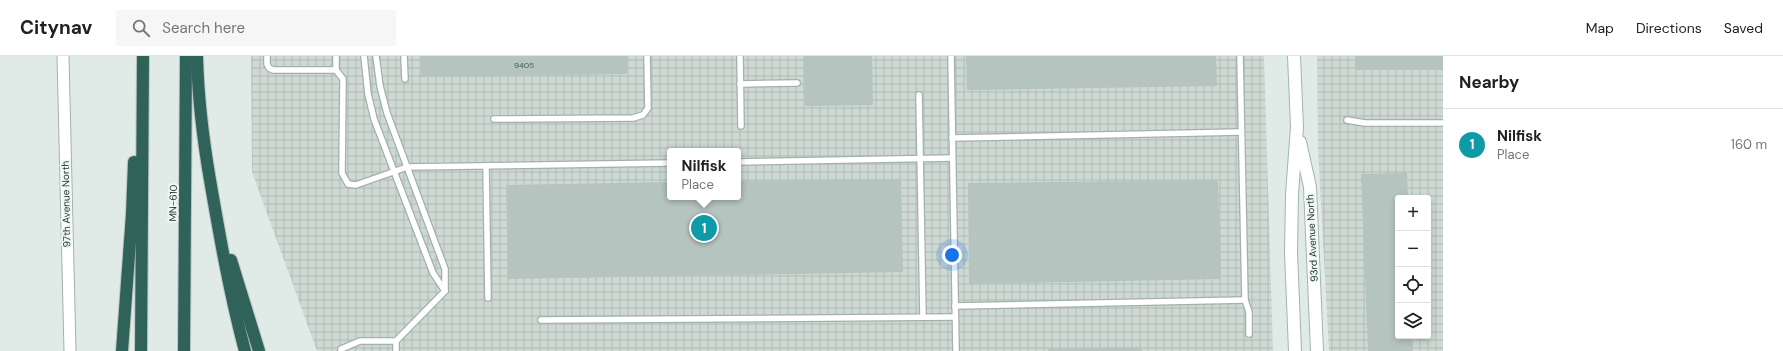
<!DOCTYPE html>
<meta charset="utf-8">
<style>
body{margin:0;font-family:"DM Sans",sans-serif;background:#f6f6f6;color:#202124}
.controls{position:absolute;right:12px;bottom:12px;display:grid;overflow:hidden;border-radius:4px;box-shadow:0 2px 6px #0003}
.controls button{width:36px;height:36px;display:grid;place-items:center;padding:0;border:0;border-bottom:1px solid #e0e0e0;background:#fff;color:#202124;font:20px sans-serif}
.you{position:absolute;left:952px;top:199px;width:14px;height:14px;margin:-10px;border:3px solid #fff;border-radius:50%;background:#1a73e8;box-shadow:0 0 0 6px #1a73e833}
.badge{display:grid;place-items:center;width:26px;height:26px;border-radius:50%;background:#1a73e8;color:#fff;font-size:13px;font-weight:700}
.pin{position:absolute;translate:-50% -50%;border:2px solid #fff;box-shadow:0 1px 4px #0006}
.popup{position:absolute;left:667px;top:92px;width:74px;height:52px;box-sizing:border-box;display:grid;place-content:center;border-radius:4px;background:#fff;filter:drop-shadow(0 1px 3px #0005);font-size:13px;white-space:nowrap;color:#757577}
.popup b{font-size:15px;color:#202124}
.popup::after{content:'';position:absolute;left:50%;top:100%;margin-left:-8px;border:8px solid transparent;border-top-color:#fff}
.list{margin:0;padding:0;list-style:none}
h2{display:flex;justify-content:space-between;align-items:center;height:52px;margin:0;padding:0 16px;font-size:17px}
h2 small{font-size:13px;font-weight:400;color:#757577}
.list li{display:grid;grid-template-columns:26px 1fr auto;gap:12px;align-items:center;box-sizing:border-box;height:72px;padding:0 16px;border-top:1px solid #e0e0e0}
.list b{display:block;font-size:15px;white-space:nowrap}
.list p{margin:0;font-size:13px;white-space:nowrap;color:#757577}
.list em{font-size:13px;font-style:normal;color:#757577}
.icon{flex:none;width:22px;height:22px;fill:none;stroke:currentColor;stroke-width:2;stroke-linecap:round;stroke-linejoin:round}
.map{position:relative;flex:none;width:1443px;height:295px;overflow:hidden}
header{display:flex;align-items:center;gap:24px;box-sizing:border-box;height:56px;padding:0 20px;background:#fff;border-bottom:1px solid #e0e0e0}
header strong{font-size:19px}
nav{display:flex;gap:22px;margin-inline-start:auto;font-size:14px}
.search{width:280px;height:36px;background:#f6f6f6;display:flex;align-items:center;gap:10px;box-sizing:border-box;padding:0 14px;border-radius:4px;color:#757577;font-size:15px}
main{display:flex}
aside{flex:1;background:#fff}
.map>svg:first-child{display:block}
.industrial{fill:url(#industrial-grid);fill-rule:evenodd}
.building{fill:#b5c4bf}
.lines{fill:none;stroke-linecap:round;stroke-linejoin:round}
.lane-casing{stroke:#a3b1ad;stroke-width:8}
.street-casing{stroke:#a3b1ad;stroke-width:13}
.secondary-casing{stroke:#a0b5ae;stroke-width:14}
.highway-casing{stroke:#bdc4c2;stroke-width:14}
.lane{stroke:#fff;stroke-width:5.5}
.street{stroke:#fff;stroke-width:11}
.secondary{stroke:#fff;stroke-width:12}
.highway{stroke:#2f635a;stroke-width:12}
.labels{text-anchor:middle;dominant-baseline:central;stroke-width:4;stroke-linejoin:round;paint-order:stroke}
.number-label{font-size:8px;fill:#475c56}
.street-label{font-size:10px;fill:#223933;stroke:#f0f7f3}
</style>
<header>
<strong>Citynav</strong>
<div class="search"><svg class="icon" aria-label="search" viewBox="0 0 24 24"><circle cx="10" cy="10" r="6"/><path d="M15 15l6 6"/></svg>Search here</div>
<nav><a>Map</a><a>Directions</a><a>Saved</a></nav>
</header>
<main>
<div class="map">
<svg width="1443" height="295" viewBox="0 0 1443 295">
<defs>
<pattern id="industrial-grid" width="8" height="8" patternUnits="userSpaceOnUse"><rect width="8" height="8" fill="#ced9d4"/><path d="M0 4h8M4 0v8" fill="none" stroke="#b1bbb6"/></pattern>
</defs>
<rect width="100%" height="100%" fill="#e0eae6"/>
<g class="industrial">
<path d="M251 0H1264L1273 295H317L252 116ZM670 95H738V141H670Z"/>
<path d="M1317 0H1443V295H1329L1318 93ZM1398 142H1428V280H1398Z"/>
</g>
<g class="building">
<path d="M421 0H627V18L421 21Z"/>
<path d="M804 0H872L873 49 805 50Z"/>
<path d="M966 0H1216L1217 30 967 34Z"/>
<rect x="1355" y="0" width="88" height="14"/>
<path d="M1407 117 1408 142H1398V280H1413V295H1368L1361 118Z"/>
<path d="M901 123 903 216 508 223 506 129 670 126V141H738V125Z"/>
<path d="M1218 124 1221 223 969 228 968 127Z"/>
<path d="M1142 291V295H1048V293Z"/>
</g>
<g class="lines">
<g class="lane-casing">
<g id="lane">
<path d="M267 0V8L269 12 273 14H336"/>
<path d="M336 0V14L343 23 342 117 348 128 356 129 407 111 670 107"/>
<path d="M364 0 368 38 374 63 433 217 445 235V213L387 57 380 30 376 0"/>
<path d="M404 0 405 23"/>
<path d="M740 0 741 70"/>
<path d="M951 0 956 295"/>
<path d="M1240 0 1245 244 1249 256V278"/>
<path d="M740 28 797 27"/>
<path d="M919 39 923 261"/>
<path d="M494 63 633 62 643 59 648 52 647 0"/>
<path d="M1347 64 1365 67H1443"/>
<path d="M952 82 1241 76"/>
<path d="M738 106 952 102"/>
<path d="M486 110 488 242"/>
<path d="M955 250 1245 244"/>
<path d="M541 264 955 261"/>
<path d="M396 285V295"/>
<path d="M341 295V293L360 285H396L445 235"/>
</g>
</g>
<g class="street-casing">
<path id="street" d="M63 0 70 295"/>
</g>
<g class="secondary-casing">
<g id="secondary">
<path d="M1294 0 1297 71 1292 138 1291 196 1295 295"/>
<path d="M1300 86 1310 131 1317 295"/>
</g>
</g>
<g class="highway-casing">
<g id="highway">
<path d="M197 0C198 42 203 83 210 124 220 182 230 239 245 295"/>
<path d="M231 204 259 295"/>
<path d="M122 295 132 158 134 106"/>
<path d="M141 295 143 0"/>
<path d="M184 295 186 0"/>
</g>
</g>
<use href="#lane" class="lane"/>
<use href="#street" class="street"/>
<use href="#secondary" class="secondary"/>
<use href="#highway" class="highway"/>
</g>
<g class="labels">
<g class="number-label">
<text x="524" y="9">9405</text>
</g>
<g class="street-label">
<text transform="translate(173 147) rotate(-89)">MN-610</text>
<text transform="translate(66 148) rotate(-91)">97th Avenue North</text>
<text transform="translate(1312 182) rotate(-93)">93rd Avenue North</text>
</g>
</g>
</svg>
<div class="controls">
<button>+</button>
<button>−</button>
<button><svg class="icon" aria-label="locate" viewBox="0 0 24 24"><circle cx="12" cy="12" r="6"/><path d="M12 2v4M12 18v4M2 12h4M18 12h4"/></svg></button>
<button><svg class="icon" aria-label="layers" viewBox="0 0 24 24"><path d="M12 4l9 5-9 5-9-5zM3 14l9 5 9-5"/></svg></button>
</div>
<div class="you"></div>
<div class="pin badge" style="left:704px;top:172px;background:#0f9aa8">1</div>
<div class="popup"><b>Nilfisk</b>Place</div>
</div>
<aside>
<h2>Nearby<small></small></h2>
<ul class="list">
<li><span class="badge" style="background:#0f9aa8">1</span><div><b>Nilfisk</b><p>Place</p></div><em>160 m</em></li>
</ul>
</aside>
</main>
